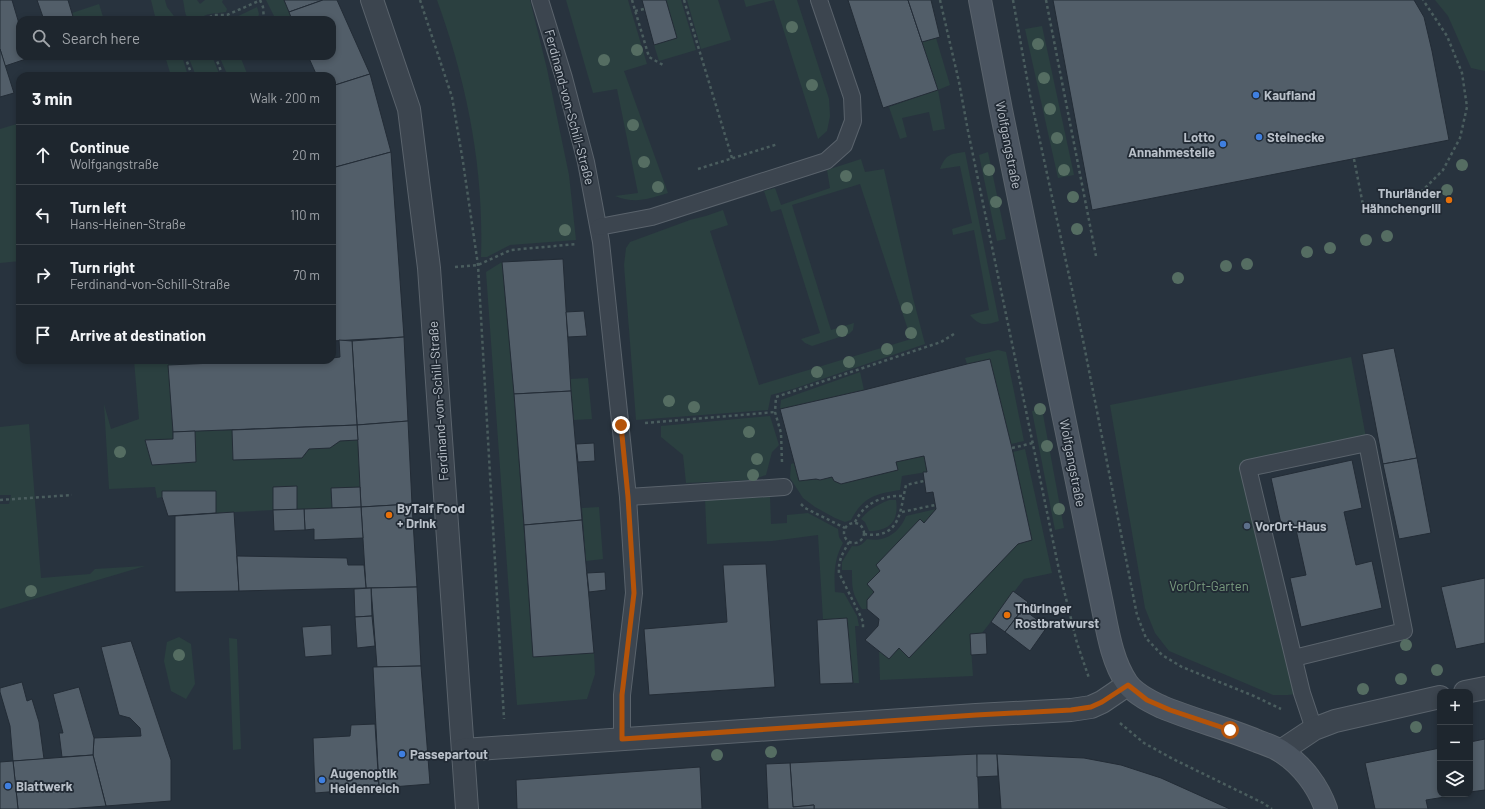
<!DOCTYPE html>
<meta charset="utf-8">
<style>
body{margin:0;font-family:Barlow,sans-serif;background:#262e36;color:#f1f3f6}
.controls{position:absolute;right:12px;bottom:12px;display:grid;overflow:hidden;border-radius:8px;box-shadow:0 2px 6px #0003}
.controls button{width:36px;height:36px;display:grid;place-items:center;padding:0;border:0;border-bottom:1px solid #3c434a;background:#1e262e;color:#f1f3f6;font:20px sans-serif}
.stop{position:absolute;width:12px;height:12px;margin:-9px;border:3px solid #b45309;border-radius:50%;background:#fff}
.stop.end{background:#b45309;border-color:#fff;box-shadow:0 1px 4px #0008}
.list{margin:0;padding:0;list-style:none}
h2{display:flex;justify-content:space-between;align-items:center;height:52px;margin:0;padding:0 16px;font-size:17px}
h2 small{font-size:13px;font-weight:400;color:#a1a5aa}
.list li{display:grid;grid-template-columns:26px 1fr auto;gap:12px;align-items:center;box-sizing:border-box;height:60px;padding:0 16px;border-top:1px solid #3c434a}
.list b{display:block;font-size:15px;white-space:nowrap}
.list p{margin:0;font-size:13px;white-space:nowrap;color:#a1a5aa}
.list em{font-size:13px;font-style:normal;color:#a1a5aa}
.icon{flex:none;width:22px;height:22px;fill:none;stroke:currentColor;stroke-width:2;stroke-linecap:round;stroke-linejoin:round}
.map{position:relative;flex:none;width:1485px;height:809px;overflow:hidden}
.search{position:absolute;background:#1e262e;box-shadow:0 2px 6px #0003;left:16px;top:16px;width:320px;height:44px;display:flex;align-items:center;gap:10px;box-sizing:border-box;padding:0 14px;border-radius:12px;color:#a1a5aa;font-size:15px}
.panel{position:absolute;background:#1e262e;box-shadow:0 2px 6px #0003;left:16px;top:72px;width:320px;height:292px;border-radius:12px}
.map>svg:first-child{display:block}
.green{fill:#2b4040}
.building{fill:#525e69;stroke:#232c36}
.lines{fill:none;stroke-linecap:round;stroke-linejoin:round}
.lane-casing{stroke:#5a636c;stroke-width:18}
.street-casing{stroke:#5a636c;stroke-width:24}
.secondary-casing{stroke:#5a636c;stroke-width:24}
.path{stroke:#4a5d5e;stroke-width:2.5;stroke-dasharray:3 3;stroke-linecap:butt}
.lane{stroke:#3c454f;stroke-width:16}
.street{stroke:#3c454f;stroke-width:22}
.secondary{stroke:#4b5561;stroke-width:22}
.tree{fill:#556d62}
.route{stroke:#b45309;stroke-width:5}
.shop-dot{fill:#3f7fe0;stroke:#212a34;stroke-width:1.5}
.food-dot{fill:#e8710a;stroke:#212a34;stroke-width:1.5}
.service-dot{fill:#5c6f8a;stroke:#212a34;stroke-width:1.5}
.labels{text-anchor:middle;dominant-baseline:central;stroke-width:3.5;stroke-linejoin:round;paint-order:stroke}
.poi-label{font-size:13px;font-weight:bold;fill:#b9c0c9;stroke:#212a34;text-anchor:start}
.street-label{font-size:13px;fill:#b9c0c9;stroke:#212a34}
.park-label{font-size:13px;fill:#799c7f;stroke:#212a34}
</style>
<div class="map">
<svg width="1485" height="809" viewBox="0 0 1485 809">
<rect width="100%" height="100%" fill="#28333e"/>
<g class="green">
<path d="M151 0H165L167 7 177 20H156Z"/>
<path d="M183 0H197L200 4 205 0H223L222 2 227 9 226 12C216 14 206 12 198 20 183 20 186 13 183 0Z"/>
<path d="M266 0H284L292 20H276Z"/>
<path d="M437 0H530L547 69 569 175 576 240 510 245 487 257H481C484 168 467 83 437 0Z"/>
<path d="M566 0H628L647 64 624 71 668 193C647 199 636 204 615 196L638 193 617 89 593 93Z"/>
<path d="M666 0H681L696 50 659 61 654 45 677 38Z"/>
<path d="M687 0H718L731 40 701 49Z"/>
<path d="M744 0H797L829 99 830 116 827 131 818 139 774 0 746 7Z"/>
<path d="M1435 0H1485V71L1471 68 1448 16Z"/>
<path d="M99 4 104 20H74L72 13Z"/>
<path d="M257 7 259 14 257 20H230Z"/>
<path d="M1042 26 1074 175 1058 178 1025 29Z"/>
<path d="M936 38 950 85 938 90 945 129 933 131 929 112 902 118 907 137 900 139 889 107 937 90 922 42Z"/>
<path d="M165 56H182L188 76H171Z"/>
<path d="M188 56H212L220 76H196Z"/>
<path d="M219 56H240L248 76H228Z"/>
<path d="M20 123V261L0 263V129Z"/>
<path d="M965 152 999 321C986 325 980 327 970 315L989 310 974 230 953 235 952 229 972 223 960 166 940 169C946 154 950 154 965 152Z"/>
<path d="M988 152 1006 239 997 241 979 155Z"/>
<path d="M861 159 865 172 884 169 913 298 925 344 793 389 771 395 768 410 636 420 624 265 626 248 630 242 690 220 706 216 723 210 728 225 710 231 759 385 911 339 860 184 792 205 831 330 854 323 853 330 849 334 812 346 805 343 801 339 820 333 781 209 771 212 764 191 775 188 781 205 830 188 827 170Z"/>
<path d="M502 262 514 394 533 657 594 653 595 674 587 699 517 705 486 272Z"/>
<path d="M998 350 1006 352 1024 441 1011 444 990 359 967 364 965 358Z"/>
<path d="M1351 357 1367 443 1248 468 1302 693 1288 695H1273L1169 651 1155 633 1145 608 1110 405Z"/>
<path d="M134 360H283L169 365 173 439 146 440 152 464 195 431 232 430 234 460 302 458 309 449 330 448 340 441 358 440 360 487 331 488 332 508 297 510V486L273 487V510L216 513V491H162V497L157 498 155 487 109 489 104 404 111 429 139 419Z"/>
<path d="M860 372 864 390 780 409 781 400Z"/>
<path d="M588 378 592 419 574 420 570 379Z"/>
<path d="M1042 409 1064 528 1055 530 1032 411Z"/>
<path d="M770 416 779 445 772 452 766 475 751 480 686 483 683 455 661 437V426Z"/>
<path d="M29 424 41 578 90 574 95 569 145 566 0 609V504H9L11 495H0V427Z"/>
<path d="M1025 449 1052 573 1024 579 982 633 970 634 973 676 880 680 879 650 889 659 899 648 909 658 1018 544 1032 540 1013 452Z"/>
<path d="M924 456 927 472 902 476 900 490C875 494 863 497 851 520L845 522 835 518 815 507 803 498 790 478 791 464 794 463 799 481C810 479 821 480 832 477L834 481 841 484 898 470 896 462Z"/>
<path d="M770 497 771 524 787 523V515L808 513 838 529 839 537 843 543C834 559 834 574 835 592L844 593 857 616 859 626H855L859 683H853L823 620 818 535 772 541 707 544 705 499Z"/>
<path d="M889 500H896C899 521 890 531 869 531L865 522 861 519C869 509 877 505 889 500Z"/>
<path d="M599 507 603 559 586 561 582 508Z"/>
<path d="M936 509 924 523 920 519 877 565 880 571 867 584 874 592 867 600V609H862C852 593 852 589 852 570H842V562L852 546C859 547 862 545 867 539 885 543 900 532 906 516Z"/>
<path d="M179 637 191 644 195 684 186 699 171 691 164 661 167 642Z"/>
<path d="M229 638 237 639 241 749 233 750Z"/>
</g>
<g class="building">
<path d="M0 0H12L20 27V56H29V58L5 66 0 49Z"/>
<path d="M37 0H68L74 20H44Z"/>
<path d="M284 0H323L289 12Z"/>
<path d="M323 0H337L370 74 332 86V76H317L308 56H332V20H292L289 12Z"/>
<path d="M642 0H666L677 38 654 45Z"/>
<path d="M848 0H908L938 90 883 108Z"/>
<path d="M908 0H931L940 37 922 42Z"/>
<path d="M1053 0H1414L1424 17 1432 51 1449 140 1092 210Z"/>
<path d="M0 49 14 93 0 97Z"/>
<path d="M370 74 391 152 332 168V86Z"/>
<path d="M391 152 404 337 332 341V318H335L332 270V168Z"/>
<path d="M563 259 571 391 514 394 502 262Z"/>
<path d="M584 311 587 336 568 337 566 312Z"/>
<path d="M404 337 408 421 357 425 352 341Z"/>
<path d="M339 340 352 341 357 425 173 432 168 365 283 360H332V358L340 357Z"/>
<path d="M1394 348 1417 458 1383 464 1362 354Z"/>
<path d="M990 359 1012 448 1032 540 1018 544 909 658 899 648 889 659 865 640 878 626 879 619 867 609V600L874 592 867 584 880 571 876 565 920 519 924 523 936 509 933 492 926 493 923 472H927L924 456 896 462 898 470 841 484 834 481 832 477 820 480 816 479 799 481 780 409 864 390 967 364Z"/>
<path d="M571 391 582 520 524 525 514 394Z"/>
<path d="M408 421 412 504 361 507 357 425Z"/>
<path d="M357 425 358 440 340 441 330 448 309 449 302 458 233 460 232 430Z"/>
<path d="M195 431 196 462 152 465 145 440 173 439V432Z"/>
<path d="M594 443 595 461 578 462 576 444Z"/>
<path d="M1417 458 1431 533 1399 539 1383 464Z"/>
<path d="M1352 460 1362 508 1344 512 1356 565 1372 561 1382 608 1301 627 1290 578 1306 575 1295 525 1282 528 1271 478Z"/>
<path d="M297 486V510H273V487Z"/>
<path d="M360 487 361 507 332 508 331 488Z"/>
<path d="M162 491H216V513L168 516 162 497Z"/>
<path d="M412 504 417 587 366 588 361 507Z"/>
<path d="M361 507 363 538 314 540V529L305 530 304 509Z"/>
<path d="M304 509 305 530 274 531 273 510Z"/>
<path d="M234 512 239 591 175 592V516Z"/>
<path d="M582 520 594 653 533 657 524 525Z"/>
<path d="M237 556 347 558 348 565H364L366 588 239 591Z"/>
<path d="M766 564 775 687 649 695 644 629 727 622 723 565Z"/>
<path d="M605 572 606 590 589 592 587 573Z"/>
<path d="M1485 578V643L1456 649 1441 587Z"/>
<path d="M417 587 421 666 377 667 371 588Z"/>
<path d="M371 588 372 616 355 617 354 589Z"/>
<path d="M1013 591 1028 602 1005 632 991 622Z"/>
<path d="M1023 609 1047 627 1030 651 1005 632Z"/>
<path d="M372 616 375 646 357 648 355 617Z"/>
<path d="M847 618 853 683 820 684 817 620Z"/>
<path d="M331 625 332 655 305 657 302 627Z"/>
<path d="M982 633H986L987 654 971 655 970 634Z"/>
<path d="M131 641 171 760V801L106 806 93 755 94 738 141 736 140 728 130 718 119 715 101 647Z"/>
<path d="M421 666 430 784 379 788 373 667Z"/>
<path d="M22 682 27 701 32 699 39 722 44 759 13 761 10 726 0 692V688Z"/>
<path d="M79 687 94 738 93 755 62 757 59 733H63L53 694Z"/>
<path d="M375 724 379 788 315 793 313 738 350 736 351 725Z"/>
<path d="M1485 739V790L1470 792V742Z"/>
<path d="M1440 748V794H1450L1451 796 1426 800 1428 809H1375L1365 763Z"/>
<path d="M977 754 979 809H814V805L793 807 790 763Z"/>
<path d="M977 754H997L998 776 977 777Z"/>
<path d="M997 754 1084 758 1121 765 1161 778 1230 809H1001Z"/>
<path d="M93 755 106 806 67 809H18L13 761Z"/>
<path d="M13 761 18 809H0V762Z"/>
<path d="M790 763 793 807 814 805V809H768L766 764Z"/>
<path d="M700 767 702 809H517L516 780Z"/>
</g>
<g class="lines">
<g class="lane-casing">
<g id="lane">
<path d="M540 0 564 78 586 162 601 242 628 497 634 593 622 695V739"/>
<path d="M599 227 652 217 826 161 844 145 853 121 852 97 819 0"/>
<path d="M628 497 784 487"/>
<path d="M1294 658 1404 631 1367 443 1248 468 1302 693 1314 729"/>
</g>
</g>
<g class="street-casing">
<g id="street">
<path d="M372 0 409 109 429 268 467 809"/>
<path d="M1465 692 1485 688"/>
<path d="M463 750 976 715 1071 710 1091 707 1102 702 1127 685"/>
<path d="M1281 751 1314 729 1335 721 1440 697"/>
</g>
</g>
<g class="secondary-casing">
<path id="secondary" d="M980 0 1001 110 1101 599C1107 627 1111 660 1127 683 1134 693 1151 702 1162 707 1193 720 1226 728 1257 741 1265 744 1275 747 1282 752 1302 765 1318 786 1326 809"/>
</g>
<g class="path">
<path d="M260 0 263 7 264 20"/>
<path d="M420 0 452 97 463 162 478 265 504 719"/>
<path d="M632 0 649 57 663 65"/>
<path d="M684 0 732 158"/>
<path d="M940 0 959 82 968 131 1059 570 1077 643 1089 678"/>
<path d="M1013 0 1030 95 1083 340 1137 615 1146 638 1162 655 1182 667 1254 696 1281 709"/>
<path d="M1046 0 1096 256"/>
<path d="M635 11 644 9"/>
<path d="M204 20 214 15H227L261 0"/>
<path d="M225 20 227 15"/>
<path d="M185 56 192 76"/>
<path d="M215 56 223 76"/>
<path d="M1354 159 1363 205"/>
<path d="M698 169 778 144"/>
<path d="M1421 192 1443 170 1460 138 1467 107 1462 73 1447 36 1423 0"/>
<path d="M455 267 478 265 511 250 577 244"/>
<path d="M645 423 775 412"/>
<path d="M1012 448 1033 443"/>
<path d="M782 462 781 433 775 412 776 397 941 342 954 334"/>
<path d="M0 500 72 495"/>
<path d="M801 504 805 508 845 528"/>
<path d="M902 512 935 505"/>
<path d="M855 522C864 503 883 495 904 496"/>
<circle cx="854" cy="533" r="10"/>
<path d="M864 534C901 540 900 510 906 485L924 481"/>
<path d="M849 542C843 553 838 560 839 573L860 615 863 622V629"/>
<path d="M1120 723 1144 743 1173 759 1263 803 1272 809"/>
</g>
<use href="#lane" class="lane"/>
<use href="#street" class="street"/>
<use href="#secondary" class="secondary"/>
</g>
<g class="tree">
<circle cx="792" cy="27" r="6"/>
<circle cx="1038" cy="44" r="6"/>
<circle cx="637" cy="50" r="6"/>
<circle cx="604" cy="60" r="6"/>
<circle cx="1044" cy="78" r="6"/>
<circle cx="812" cy="85" r="6"/>
<circle cx="1050" cy="109" r="6"/>
<circle cx="633" cy="125" r="6"/>
<circle cx="1057" cy="138" r="6"/>
<circle cx="644" cy="162" r="6"/>
<circle cx="1462" cy="165" r="6"/>
<circle cx="989" cy="170" r="6"/>
<circle cx="1064" cy="170" r="6"/>
<circle cx="846" cy="176" r="6"/>
<circle cx="658" cy="187" r="6"/>
<circle cx="1447" cy="190" r="6"/>
<circle cx="1073" cy="197" r="6"/>
<circle cx="996" cy="202" r="6"/>
<circle cx="1077" cy="229" r="6"/>
<circle cx="565" cy="230" r="6"/>
<circle cx="1387" cy="236" r="6"/>
<circle cx="1366" cy="240" r="6"/>
<circle cx="1330" cy="248" r="6"/>
<circle cx="1307" cy="252" r="6"/>
<circle cx="1247" cy="264" r="6"/>
<circle cx="1226" cy="266" r="6"/>
<circle cx="1178" cy="278" r="6"/>
<circle cx="907" cy="308" r="6"/>
<circle cx="842" cy="331" r="6"/>
<circle cx="911" cy="333" r="6"/>
<circle cx="887" cy="349" r="6"/>
<circle cx="849" cy="362" r="6"/>
<circle cx="817" cy="372" r="6"/>
<circle cx="669" cy="401" r="6"/>
<circle cx="694" cy="407" r="6"/>
<circle cx="1040" cy="409" r="6"/>
<circle cx="749" cy="432" r="6"/>
<circle cx="1047" cy="446" r="6"/>
<circle cx="120" cy="452" r="6"/>
<circle cx="757" cy="459" r="6"/>
<circle cx="753" cy="475" r="6"/>
<circle cx="1059" cy="509" r="6"/>
<circle cx="31" cy="591" r="6"/>
<circle cx="1406" cy="645" r="6"/>
<circle cx="179" cy="655" r="6"/>
<circle cx="1437" cy="670" r="6"/>
<circle cx="1401" cy="679" r="6"/>
<circle cx="1363" cy="689" r="6"/>
<circle cx="1416" cy="727" r="6"/>
<circle cx="771" cy="752" r="6"/>
<circle cx="717" cy="755" r="6"/>
</g>
<g class="lines">
<path class="route" d="M621 425 628 497 634 593 622 695V739L976 715 1071 710 1091 707 1102 702 1128 685 1147 700 1170 710 1230 730"/>
</g>
<g class="shop-dot">
<circle cx="1256" cy="95" r="4"/>
<circle cx="1259" cy="137" r="4"/>
<circle cx="1223" cy="144" r="4"/>
<circle cx="402" cy="754" r="4"/>
<circle cx="322" cy="780" r="4"/>
<circle cx="8" cy="786" r="4"/>
</g>
<g class="food-dot">
<circle cx="1449" cy="200" r="4"/>
<circle cx="389" cy="515" r="4"/>
<circle cx="1007" cy="615" r="4"/>
</g>
<circle class="service-dot" cx="1247" cy="526" r="4"/>
<g class="labels">
<g class="poi-label">
<text x="1264" y="95">Kaufland</text>
<text x="1215" y="137" text-anchor="end">Lotto<tspan x="1215" dy="15">Annahmestelle</tspan></text>
<text x="1267" y="137">Steinecke</text>
<text x="1441" y="193" text-anchor="end">Thurländer<tspan x="1441" dy="15">Hähnchengrill</tspan></text>
<text x="397" y="508">ByTaif Food<tspan x="397" dy="15">+ Drink</tspan></text>
<text x="1255" y="526">VorOrt-Haus</text>
<text x="1015" y="608">Thüringer<tspan x="1015" dy="15">Rostbratwurst</tspan></text>
<text x="410" y="754">Passepartout</text>
<text x="330" y="773">Augenoptik<tspan x="330" dy="15">Heidenreich</tspan></text>
<text x="16" y="786">Blattwerk</text>
</g>
<g class="street-label">
<text transform="translate(570 107) rotate(75)">Ferdinand-von-Schill-Straße</text>
<text transform="translate(1009 145) rotate(79)">Wolfgangstraße</text>
<text transform="translate(438 401) rotate(-94)">Ferdinand-von-Schill-Straße</text>
<text transform="translate(1073 463) rotate(79)">Wolfgangstraße</text>
</g>
<g class="park-label">
<text x="1209" y="586">VorOrt-Garten</text>
</g>
</g>
</svg>
<div class="controls">
<button>+</button>
<button>−</button>
<button><svg class="icon" aria-label="layers" viewBox="0 0 24 24"><path d="M12 4l9 5-9 5-9-5zM3 14l9 5 9-5"/></svg></button>
</div>
<div class="stop" style="left:1230px;top:730px"></div>
<div class="stop end" style="left:621px;top:425px"></div>
<div class="search"><svg class="icon" aria-label="search" viewBox="0 0 24 24"><circle cx="10" cy="10" r="6"/><path d="M15 15l6 6"/></svg>Search here</div>
<section class="panel">
<h2>3 min<small>Walk · 200 m</small></h2>
<ul class="list">
<li><svg class="icon" aria-label="ahead" viewBox="0 0 24 24"><path d="M12 20V5M6 11l6-6 6 6"/></svg><div><b>Continue</b><p>Wolfgangstraße</p></div><em>20 m</em></li>
<li><svg class="icon" aria-label="left" viewBox="0 0 24 24"><path d="M17 20v-9H6M10 6l-5 5 5 5"/></svg><div><b>Turn left</b><p>Hans-Heinen-Straße</p></div><em>110 m</em></li>
<li><svg class="icon" aria-label="right" viewBox="0 0 24 24"><path d="M7 20v-9h11M14 6l5 5-5 5"/></svg><div><b>Turn right</b><p>Ferdinand-von-Schill-Straße</p></div><em>70 m</em></li>
<li><svg class="icon" aria-label="arrive" viewBox="0 0 24 24"><path d="M6 21V4h12l-3 4 3 4H6"/></svg><div><b>Arrive at destination</b></div></li>
</ul>
</section>
</div>
